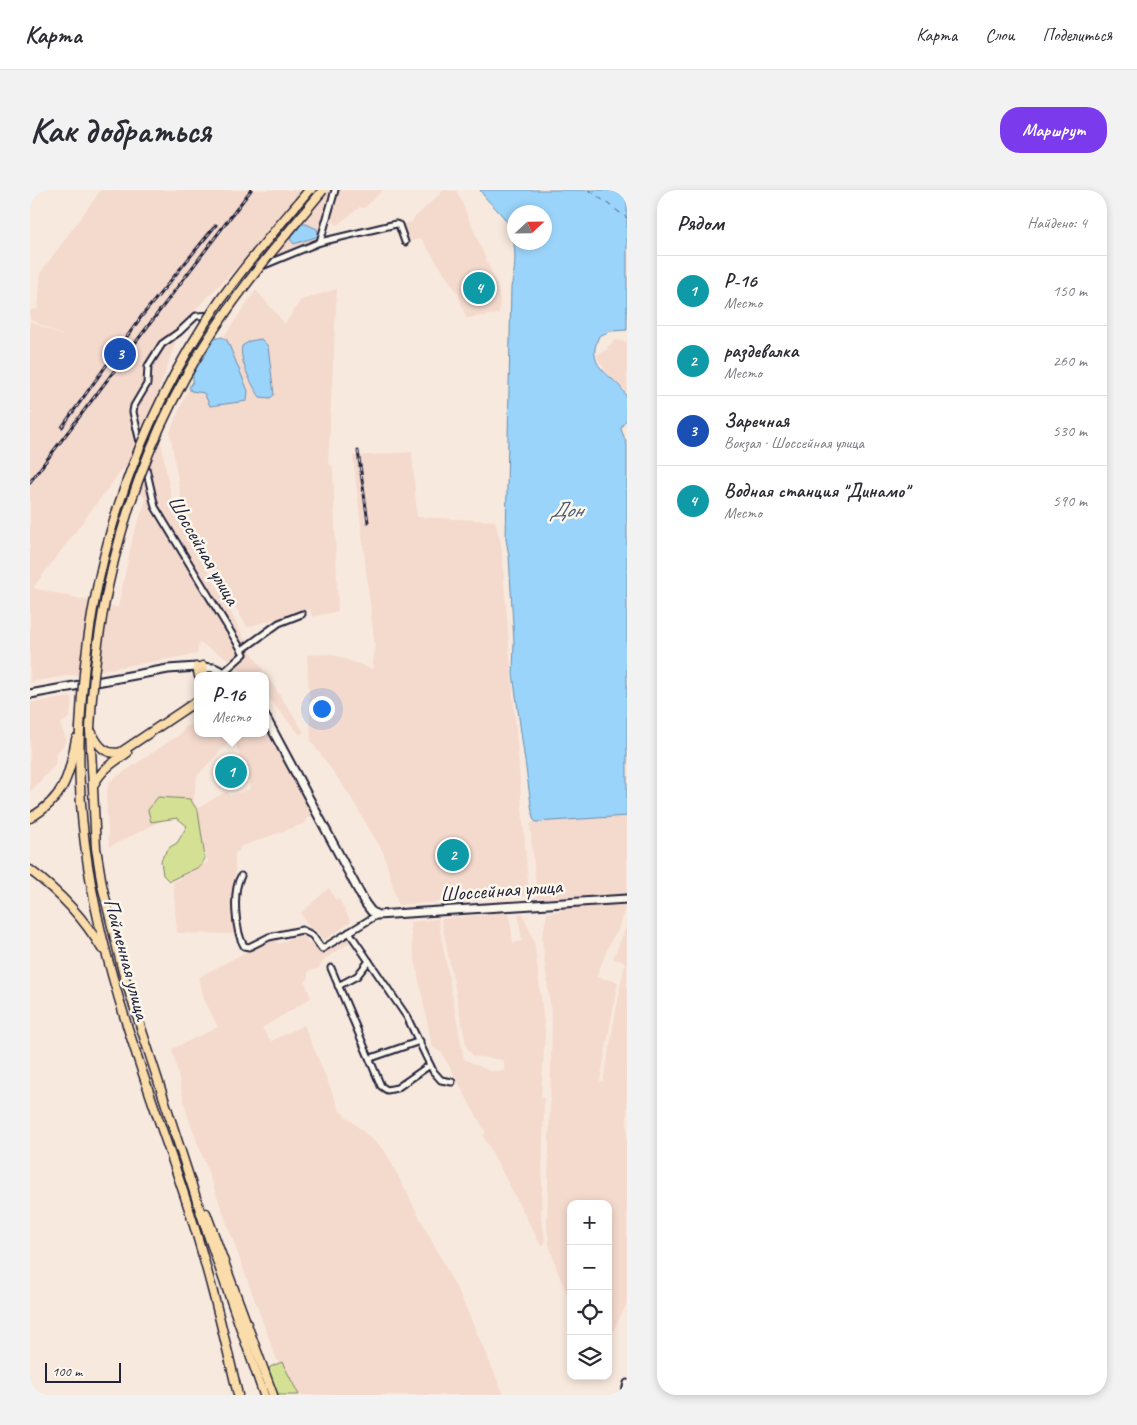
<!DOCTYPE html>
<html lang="ru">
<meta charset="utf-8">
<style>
body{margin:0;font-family:Caveat,sans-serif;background:#f2f2f3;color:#2b2b33}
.controls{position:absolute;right:15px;bottom:15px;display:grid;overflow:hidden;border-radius:10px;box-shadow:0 2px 8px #0003}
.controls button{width:45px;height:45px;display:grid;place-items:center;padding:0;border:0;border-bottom:1px solid #e1e1e2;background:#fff;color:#2b2b33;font:25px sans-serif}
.compass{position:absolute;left:477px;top:15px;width:45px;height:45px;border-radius:50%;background:#fff;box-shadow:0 2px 8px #0003;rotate:68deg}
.scale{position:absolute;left:15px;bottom:12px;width:76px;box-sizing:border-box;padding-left:5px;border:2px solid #22223b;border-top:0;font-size:14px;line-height:18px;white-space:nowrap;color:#22223b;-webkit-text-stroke:4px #fbf7ec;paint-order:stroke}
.you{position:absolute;left:291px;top:518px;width:18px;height:18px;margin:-12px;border:4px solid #fff;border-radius:50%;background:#1a73e8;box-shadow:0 0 0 8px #1a73e833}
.badge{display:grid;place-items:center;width:32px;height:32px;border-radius:50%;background:#7c3aed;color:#fff;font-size:16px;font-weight:700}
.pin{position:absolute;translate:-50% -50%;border:2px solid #fff;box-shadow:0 1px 5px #0006}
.popup{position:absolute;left:164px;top:482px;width:75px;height:65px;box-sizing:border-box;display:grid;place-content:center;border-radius:10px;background:#fff;filter:drop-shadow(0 1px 4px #0005);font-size:16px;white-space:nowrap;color:#7c7c81}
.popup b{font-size:19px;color:#2b2b33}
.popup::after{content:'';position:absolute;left:50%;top:100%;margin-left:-10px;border:10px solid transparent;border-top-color:#fff}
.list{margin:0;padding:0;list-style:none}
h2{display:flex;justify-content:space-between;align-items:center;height:65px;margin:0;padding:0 20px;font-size:21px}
h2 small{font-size:16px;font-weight:400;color:#7c7c81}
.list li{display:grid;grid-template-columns:32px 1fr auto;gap:15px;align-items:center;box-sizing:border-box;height:70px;padding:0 20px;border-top:1px solid #e1e1e2}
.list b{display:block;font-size:19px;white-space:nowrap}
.list p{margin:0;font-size:16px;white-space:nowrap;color:#7c7c81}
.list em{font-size:16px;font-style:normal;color:#7c7c81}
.icon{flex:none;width:28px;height:28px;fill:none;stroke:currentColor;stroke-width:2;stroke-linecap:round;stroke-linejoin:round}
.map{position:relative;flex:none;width:597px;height:1205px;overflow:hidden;border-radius:20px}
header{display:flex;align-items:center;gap:30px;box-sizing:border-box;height:70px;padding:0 25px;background:#fff;border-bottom:1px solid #e1e1e2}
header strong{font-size:24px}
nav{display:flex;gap:28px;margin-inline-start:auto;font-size:18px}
.intro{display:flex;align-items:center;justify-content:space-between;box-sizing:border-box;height:120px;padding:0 30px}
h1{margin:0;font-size:35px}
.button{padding:12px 22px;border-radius:20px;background:#7c3aed;color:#fff;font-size:18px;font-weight:700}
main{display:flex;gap:30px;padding:0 30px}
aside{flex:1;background:#fff;border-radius:20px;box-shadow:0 2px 8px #0003}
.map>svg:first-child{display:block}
.built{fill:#f4d9cd;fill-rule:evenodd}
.green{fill:#d4e194;stroke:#7b8268}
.water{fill:#9bd4fa;stroke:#6b8dae;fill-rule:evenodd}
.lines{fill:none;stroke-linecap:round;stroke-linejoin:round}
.ferry{stroke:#465774;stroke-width:1;stroke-dasharray:6 5;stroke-linecap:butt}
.minor-casing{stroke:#22223b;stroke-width:9}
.secondary-casing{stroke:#22223b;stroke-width:11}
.primary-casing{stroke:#22223b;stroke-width:11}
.minor{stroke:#fbf7ec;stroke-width:5}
.secondary{stroke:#fbf7ec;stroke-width:7}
.primary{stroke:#fbddab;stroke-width:8}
.rail-casing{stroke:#22223b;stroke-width:3}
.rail{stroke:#fbf7ec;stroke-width:1;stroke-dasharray:4;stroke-linecap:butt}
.primary-bridge-casing{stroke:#22223b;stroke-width:11;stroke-linecap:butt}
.primary-bridge{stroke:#fbddab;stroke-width:8}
.labels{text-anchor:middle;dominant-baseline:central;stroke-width:5;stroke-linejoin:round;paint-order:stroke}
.street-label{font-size:21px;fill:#22223b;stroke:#fbf7ec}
.water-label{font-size:22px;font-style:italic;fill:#465774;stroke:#fbf7ec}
</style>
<header>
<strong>Карта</strong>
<nav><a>Карта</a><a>Слои</a><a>Поделиться</a></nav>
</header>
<div class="intro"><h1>Как добраться</h1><a class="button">Маршрут</a></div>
<main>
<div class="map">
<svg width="597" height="1205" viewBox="0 0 597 1205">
<rect width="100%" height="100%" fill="#f8e9de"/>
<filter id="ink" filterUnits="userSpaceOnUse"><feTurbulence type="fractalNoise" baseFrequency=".02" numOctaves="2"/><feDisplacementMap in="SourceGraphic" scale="10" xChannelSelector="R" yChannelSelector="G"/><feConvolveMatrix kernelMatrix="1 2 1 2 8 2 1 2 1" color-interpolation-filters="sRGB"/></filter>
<g filter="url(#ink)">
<g class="built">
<path d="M71 0H353L334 18 330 17 307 35 302 31 290 42 286 52 240 70 225 59 152 133 129 200 130 247 142 311 222 463 274 542 270 545 235 504V486H216L200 470 169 453 167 464 0 492V223L4 224 0 221V131L41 150 0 129V120L8 119 11 82ZM94 277 116 310 103 346 88 417 90 418 3 398Z"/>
<path d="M414 0 427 1 466 93 470 109 469 124 436 128 428 104 391 48 379 52 373 34 382 32 384 28Z"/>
<path d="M307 99 298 272 303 277 308 421 282 427 280 419 217 437 173 360 151 309 140 242 159 197 226 100 255 134 271 110Z"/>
<path d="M585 150 597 152V202L577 183 566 166 578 159 577 157Z"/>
<path d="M382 262 387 327 465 331 471 353 499 706 368 715 354 664 319 604 281 551 277 465 301 464 342 479 345 458 323 266Z"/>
<path d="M42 507 40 527 30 534 37 550 26 564 25 575 0 602V513Z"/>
<path d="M235 533 283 626 276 629V633L210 657 209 661 205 663V744L147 743 143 692 178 672 165 620 197 601 200 606 220 599 218 588 202 594 193 572 210 566 205 552 219 543H235Z"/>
<path d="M167 534V543H207L167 586 163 615 79 657 76 608 79 592 149 545 155 537Z"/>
<path d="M597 626V705L507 708 500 635 504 631Z"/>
<path d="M299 698 306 710 309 709 321 732 294 750 285 739 281 741 271 723Z"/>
<path d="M593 715 595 719 587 742 582 748 566 787 588 792 570 891 573 892 595 772 583 769 597 735V1113L578 1152V1014H541V1113L528 1083 519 1054 517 1037 522 832 512 748 517 723 530 721 534 718Z"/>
<path d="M479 722 483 753 492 751 488 724 492 723 504 750 515 842 511 907 514 908V916L511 1030 513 1035 515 1054 511 1056 453 945 456 943 412 863 402 857 382 754 380 732 408 729 434 869 459 881H474V870L443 866 437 858 411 729Z"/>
<path d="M272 742 278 753 284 751 292 764 317 746 322 751 295 769 288 779 278 781V790L275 792 281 808 232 838 241 851 274 835 310 921 355 961 432 1109 474 1205H262L243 1160 157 924 142 859 188 837 174 809 169 787 244 747 249 754Z"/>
</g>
<g class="green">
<path d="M128 607 160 609 168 621 175 668 171 676 139 691 133 685 131 671 133 666 140 657 147 653 157 636 147 628 121 632 118 620Z"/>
<path d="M252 1172 269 1205H246L239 1181 240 1177Z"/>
</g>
<g class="water">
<path d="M450 0H597V140L581 141 569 146C552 182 591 185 597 209 597 213 597 225 597 229 595 233 592 234 591 239L597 255V626L506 632 503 629 483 484 484 452 479 366 476 349 481 97C487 74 488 42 470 23 463 15 455 9 450 0ZM484 22H514V52H484Z"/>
<path d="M272 34H276L287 39 289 46 264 54 260 49Z"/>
<path d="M192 147 197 150 218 201 217 211 180 216 174 203 161 201 159 197 163 192V179C166 174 171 172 174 167 180 158 178 149 192 147Z"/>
<path d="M231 149 238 156 244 205 240 208 230 207C221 194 209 170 212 156L220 151Z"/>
</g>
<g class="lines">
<path class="ferry" d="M559 0 597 28"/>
<g class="minor-casing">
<g id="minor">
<path d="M290 52 305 0"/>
<path d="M232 76 290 52 366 34 369 35 375 52"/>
<path d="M212 460 249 433 272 424"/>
<path d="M195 481 214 464 125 317 103 222 104 216 117 194 118 176 132 154 149 142 166 126 185 125 215 86 225 80"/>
<path d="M211 686C202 701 205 741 214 756L219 757 239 747 272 740 282 745 292 759 347 725"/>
<path d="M319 742 377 827 403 881 411 890 422 892"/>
<path d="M301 778 351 896 357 900 367 898 400 875"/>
<path d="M308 796 327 786 339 771"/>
<path d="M341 868 390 851"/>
<path d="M594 1205 597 1193"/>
</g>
</g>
<g class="secondary-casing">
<g id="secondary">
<path d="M0 504 138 479 167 477 184 478 201 486"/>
<path d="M235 526 335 713 341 721 347 725 597 709"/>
</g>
</g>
<g class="primary-casing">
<g id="primary">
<path d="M173 476 174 486"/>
<path d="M167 477 169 486"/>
<path d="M50 538C42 706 102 848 154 1004 176 1070 192 1137 208 1205"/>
<path d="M60 539 66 658 72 695 93 782 177 1042 234 1205"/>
<path d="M62 543C68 556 76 566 91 562L167 511"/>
<path d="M63 596C71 580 82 573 97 563"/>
<path d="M0 628C35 608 39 585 46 549"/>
<path d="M0 680C29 702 54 728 72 759"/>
<path d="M176 1023 243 1205"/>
</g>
</g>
<use href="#minor" class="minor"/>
<use href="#secondary" class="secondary"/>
<use href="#primary" class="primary"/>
<g class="rail-casing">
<g id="rail">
<path d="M32 237 111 127 186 35"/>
<path d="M328 261 338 332"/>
<path d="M0 292 221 0"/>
</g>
</g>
<use href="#rail" class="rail"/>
<g class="primary-bridge-casing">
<g id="primary-bridge">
<path d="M50 538C57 380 101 239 191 109 218 71 249 36 279 0"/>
<path d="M60 539C67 386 111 240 201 115 229 75 262 38 293 0"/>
</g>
</g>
<use href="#primary-bridge" class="primary-bridge"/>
</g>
</g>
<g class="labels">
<g class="street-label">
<text transform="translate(174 360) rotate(60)">Шоссейная улица</text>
<text transform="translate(471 700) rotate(-4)">Шоссейная улица</text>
<text transform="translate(97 769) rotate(75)">Пойменная улица</text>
</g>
<g class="water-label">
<text x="536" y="320">Дон</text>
</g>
</g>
</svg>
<div class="controls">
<button>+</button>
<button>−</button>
<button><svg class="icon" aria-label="locate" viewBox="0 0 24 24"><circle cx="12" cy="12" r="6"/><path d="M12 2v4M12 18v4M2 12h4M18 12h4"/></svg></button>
<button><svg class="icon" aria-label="layers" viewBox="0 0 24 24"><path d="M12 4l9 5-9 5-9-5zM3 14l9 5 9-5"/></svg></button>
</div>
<svg class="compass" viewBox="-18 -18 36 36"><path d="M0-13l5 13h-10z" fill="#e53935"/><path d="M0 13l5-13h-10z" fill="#7c7c81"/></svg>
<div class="scale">100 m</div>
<div class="you"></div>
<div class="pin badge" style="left:201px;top:582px;background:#0f9aa8">1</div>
<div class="popup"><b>Р-16</b>Место</div>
<div class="pin badge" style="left:423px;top:665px;background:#0f9aa8">2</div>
<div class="pin badge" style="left:90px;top:164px;background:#1a4fb4">3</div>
<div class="pin badge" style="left:449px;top:98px;background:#0f9aa8">4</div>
</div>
<aside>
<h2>Рядом<small>Найдено: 4</small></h2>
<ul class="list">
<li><span class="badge" style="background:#0f9aa8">1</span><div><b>Р-16</b><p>Место</p></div><em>150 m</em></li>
<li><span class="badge" style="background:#0f9aa8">2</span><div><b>раздевалка</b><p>Место</p></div><em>260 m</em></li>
<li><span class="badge" style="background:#1a4fb4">3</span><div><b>Заречная</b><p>Вокзал · Шоссейная улица</p></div><em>530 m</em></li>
<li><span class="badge" style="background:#0f9aa8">4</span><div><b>Водная станция &quot;Динамо&quot;</b><p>Место</p></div><em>590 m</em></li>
</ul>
</aside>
</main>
